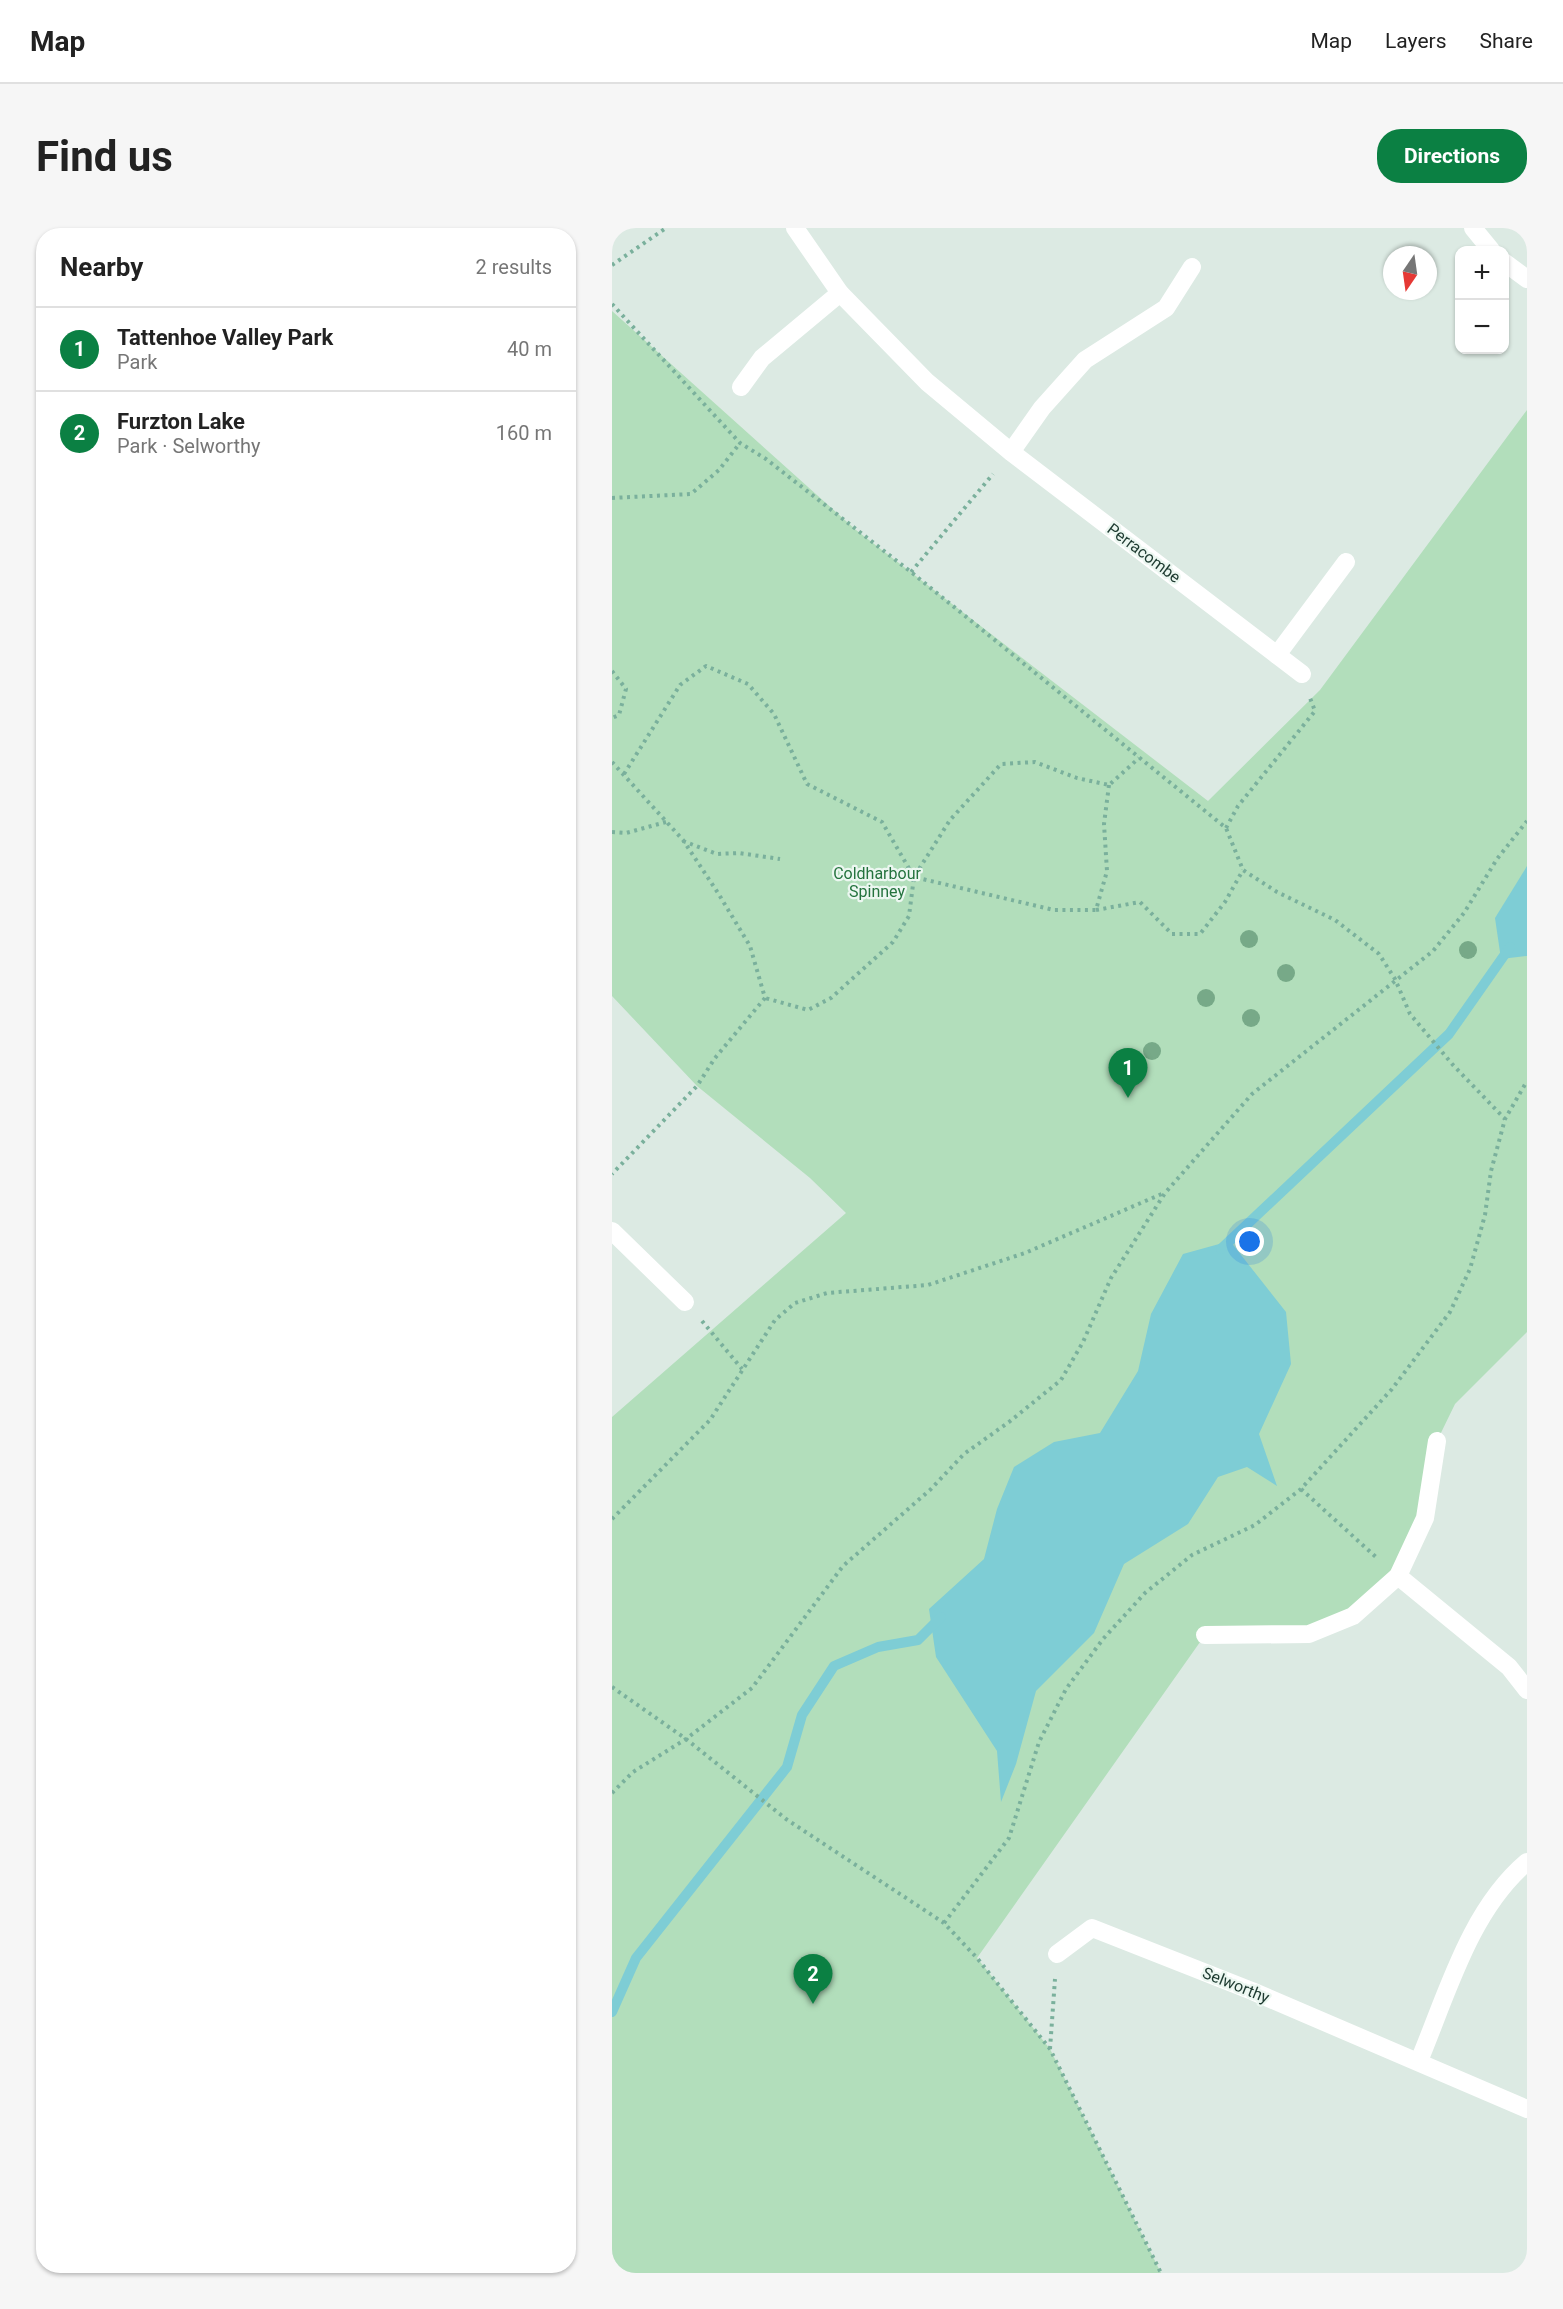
<!DOCTYPE html>
<meta charset="utf-8">
<style>
body{margin:0;font-family:Roboto,sans-serif;background:#f6f6f6;color:#222}
.controls{position:absolute;right:18px;top:18px;display:grid;overflow:hidden;border-radius:12px;box-shadow:0 2px 4px #0004}
.controls button{width:54px;height:54px;display:grid;place-items:center;padding:0;border:0;border-bottom:2px solid #e0e0e0;background:#fff;color:#222;font:30px sans-serif}
.compass{position:absolute;left:771px;top:18px;width:54px;height:54px;border-radius:50%;background:#fff;box-shadow:0 2px 4px #0004;rotate:193deg}
.you{position:absolute;left:638px;top:1014px;width:21px;height:21px;margin:-15px;border:4px solid #fff;border-radius:50%;background:#1a73e8;box-shadow:0 0 0 9px #1a73e833}
.badge{display:grid;place-items:center;width:39px;height:39px;border-radius:50%;background:#0b8043;color:#fff;font-size:20px;font-weight:700}
.pin{position:absolute;translate:-50% -50px;filter:drop-shadow(0 2px 3px #0008)}
.pin::after{content:'';position:absolute;top:32px;width:21px;height:18px;background:inherit;clip-path:polygon(0 0,100% 0,50% 100%)}
.list{margin:0;padding:0;list-style:none}
h2{display:flex;justify-content:space-between;align-items:center;height:78px;margin:0;padding:0 24px;font-size:26px}
h2 small{font-size:20px;font-weight:400;color:#767676}
.list li{display:grid;grid-template-columns:39px 1fr auto;gap:18px;align-items:center;box-sizing:border-box;height:84px;padding:0 24px;border-top:2px solid #e0e0e0}
.list b{display:block;font-size:22px;white-space:nowrap}
.list p{margin:0;font-size:20px;white-space:nowrap;color:#767676}
.list em{font-size:20px;font-style:normal;color:#767676}
.map{position:relative;flex:none;width:915px;height:2045px;overflow:hidden;border-radius:24px}
header{display:flex;align-items:center;gap:36px;box-sizing:border-box;height:84px;padding:0 30px;background:#fff;border-bottom:2px solid #e0e0e0}
header strong{font-size:28px}
nav{display:flex;gap:33px;margin-inline-start:auto;font-size:21px}
.intro{display:flex;align-items:center;justify-content:space-between;box-sizing:border-box;height:144px;padding:0 36px}
h1{margin:0;font-size:42px}
.button{padding:15px 27px;border-radius:24px;background:#0b8043;color:#fff;font-size:21px;font-weight:700}
main{display:flex;gap:36px;padding:0 36px}
aside{flex:1;background:#fff;border-radius:24px;box-shadow:0 2px 4px #0004}
.map>svg:first-child{display:block}
.green{fill:#b2debb}
.water{fill:#7ecdd5}
.lines{fill:none;stroke-linecap:round;stroke-linejoin:round}
.stream{stroke:#7ecdd5;stroke-width:10}
.path{stroke:#7ab09c;stroke-width:4;stroke-dasharray:3 4.5;stroke-linecap:butt}
.minor{stroke:#fff;stroke-width:18}
.tree{fill:#77a988}
.labels{text-anchor:middle;dominant-baseline:central;stroke-width:4.5;stroke-linejoin:round;paint-order:stroke}
.street-label{font-size:16px;fill:#1d3a30;stroke:#ecf7f1}
.park-label{font-size:16px;fill:#24733e;stroke:#ecf7f1}
</style>
<header>
<strong>Map</strong>
<nav><a>Map</a><a>Layers</a><a>Share</a></nav>
</header>
<div class="intro"><h1>Find us</h1><a class="button">Directions</a></div>
<main>
<aside>
<h2>Nearby<small>2 results</small></h2>
<ul class="list">
<li><span class="badge">1</span><div><b>Tattenhoe Valley Park</b><p>Park</p></div><em>40 m</em></li>
<li><span class="badge">2</span><div><b>Furzton Lake</b><p>Park · Selworthy</p></div><em>160 m</em></li>
</ul>
</aside>
<div class="map">
<svg width="915" height="2045" viewBox="0 0 915 2045">
<rect width="100%" height="100%" fill="#dceae3"/>
<path class="green" d="M0 83 244 302 596 573 708 462 915 182V1104L843 1176 825 1213 813 1290 786 1348 741 1388 697 1406 593 1407 365 1730 438 1821 549 2045H0V1189L234 985 198 950 85 858 0 768Z"/>
<g class="water">
<path d="M915 638V728L889 731 883 690Z"/>
<path d="M618 1013 674 1084 679 1136 647 1206 665 1258 635 1239 606 1249 576 1296 512 1336 482 1405 424 1463 404 1536 389 1574 385 1523 324 1429 317 1381 372 1331 385 1281 402 1239 442 1214 488 1205 526 1143 539 1086 571 1026Z"/>
</g>
<g class="lines">
<g class="stream">
<path d="M609 1021 837 806 898 719"/>
<path d="M0 1784 24 1730 175 1539 190 1487 222 1438 266 1419 306 1412 329 1389"/>
</g>
<g class="path">
<path d="M0 37 54 0"/>
<path d="M0 76 128 215 154 231 299 344 614 600 631 642 665 664 723 692 767 726 783 751 798 786 841 837 893 891"/>
<path d="M0 270 79 266 107 242 128 215"/>
<path d="M299 344 381 246"/>
<path d="M0 443 14 461 7 487 0 490"/>
<path d="M0 534 71 612 106 665 138 718 153 770 103 830 85 858 0 946"/>
<path d="M12 546 68 457 94 438 136 456 162 486 195 556 270 594 302 649 297 688 281 714 219 770 196 782 153 770"/>
<path d="M497 557 492 596 495 643 484 682H442L302 649 338 592 389 536 423 534 465 550 497 557 527 530"/>
<path d="M614 600 626 578 703 483 698 470"/>
<path d="M0 604 14 605 54 594"/>
<path d="M71 613 105 626 127 625 168 631"/>
<path d="M484 682 528 674 560 706H588L613 674 631 642"/>
<path d="M90 1093 130 1141"/>
<path d="M689 1261 765 1330"/>
<path d="M0 1291 98 1192 163 1092 183 1075 215 1065 316 1057 413 1025 552 965"/>
<path d="M0 1459 74 1511 174 1591 332 1695 365 1730 438 1821 549 2045"/>
<path d="M0 1565 21 1544 74 1511 140 1460 231 1338 319 1261 352 1226 397 1194 449 1152 471 1114 499 1050 553 965 640 866 821 723 852 685 885 631 915 593"/>
<path d="M332 1695 397 1610 427 1514 454 1461 491 1411 533 1365 580 1327 643 1297 689 1261 780 1161 838 1084 858 1041 873 987 879 943 893 891 915 853"/>
<path d="M438 1821 443 1751"/>
</g>
<g class="minor">
<path d="M183 0 228 65 315 154 399 224 690 446"/>
<path d="M861 0 879 22"/>
<path d="M892 34 915 51"/>
<path d="M129 159 150 130 228 65"/>
<path d="M399 224 430 180 473 132 554 80 580 39"/>
<path d="M665 427 734 334"/>
<path d="M0 1003 73 1074"/>
<path d="M786 1348 897 1439 915 1462"/>
<path d="M593 1407 697 1406 741 1388 786 1348 813 1290 825 1213"/>
<path d="M445 1726 480 1700 640 1763 915 1881"/>
<path d="M807 1833C835 1766 858 1682 915 1634"/>
</g>
</g>
<g class="tree">
<circle cx="637" cy="711" r="9"/>
<circle cx="856" cy="722" r="9"/>
<circle cx="674" cy="745" r="9"/>
<circle cx="594" cy="770" r="9"/>
<circle cx="639" cy="790" r="9"/>
<circle cx="540" cy="823" r="9"/>
</g>
<g class="labels">
<g class="street-label">
<text transform="translate(532 325) rotate(37)">Perracombe</text>
<text transform="translate(624 1757) rotate(22)">Selworthy</text>
</g>
<g class="park-label">
<text x="265" y="645">Coldharbour<tspan x="265" dy="18">Spinney</tspan></text>
</g>
</g>
</svg>
<div class="controls">
<button>+</button>
<button>−</button>
</div>
<svg class="compass" viewBox="-18 -18 36 36"><path d="M0-13l5 13h-10z" fill="#e53935"/><path d="M0 13l5-13h-10z" fill="#767676"/></svg>
<div class="you"></div>
<div class="pin badge" style="left:516px;top:870px">1</div>
<div class="pin badge" style="left:201px;top:1776px">2</div>
</div>
</main>
